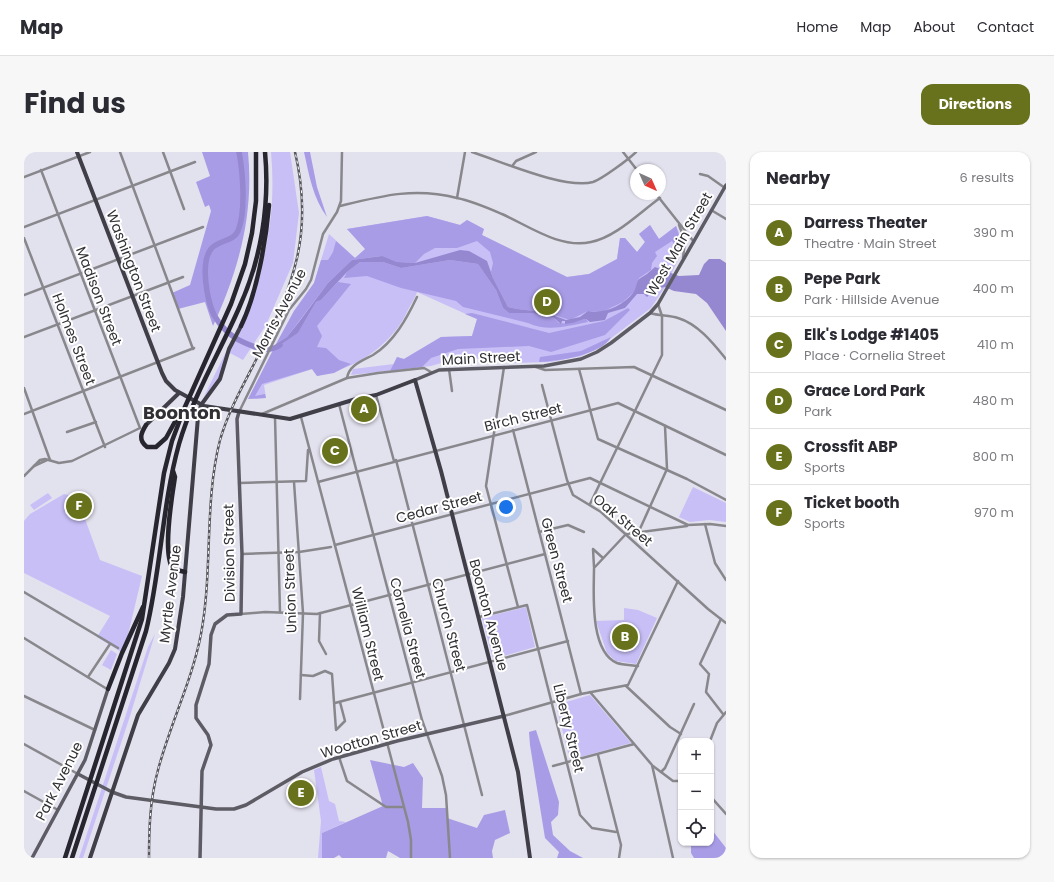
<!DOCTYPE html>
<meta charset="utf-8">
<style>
body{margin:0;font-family:Poppins,sans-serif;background:#f7f7f7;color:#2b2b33}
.controls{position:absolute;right:12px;bottom:12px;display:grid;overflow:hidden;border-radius:8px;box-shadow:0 1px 3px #0004}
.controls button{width:36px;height:36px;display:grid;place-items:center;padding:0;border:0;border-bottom:1px solid #e1e1e2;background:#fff;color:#2b2b33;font:20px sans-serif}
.compass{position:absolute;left:606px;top:12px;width:36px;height:36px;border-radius:50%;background:#fff;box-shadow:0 1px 3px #0004;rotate:135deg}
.you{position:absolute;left:482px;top:355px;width:14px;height:14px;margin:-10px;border:3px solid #fff;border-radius:50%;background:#1a73e8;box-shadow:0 0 0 6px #1a73e833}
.badge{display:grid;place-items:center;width:26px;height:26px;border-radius:50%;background:#68721c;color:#fff;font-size:13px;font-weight:700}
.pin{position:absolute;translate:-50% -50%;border:2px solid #fff;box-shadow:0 1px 4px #0006}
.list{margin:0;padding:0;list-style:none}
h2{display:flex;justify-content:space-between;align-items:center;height:52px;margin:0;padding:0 16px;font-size:17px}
h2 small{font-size:13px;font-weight:400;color:#7c7c81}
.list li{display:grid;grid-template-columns:26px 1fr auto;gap:12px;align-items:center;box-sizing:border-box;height:56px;padding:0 16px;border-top:1px solid #e1e1e2}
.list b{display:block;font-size:15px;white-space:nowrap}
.list p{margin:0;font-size:13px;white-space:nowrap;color:#7c7c81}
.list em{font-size:13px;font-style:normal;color:#7c7c81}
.icon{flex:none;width:22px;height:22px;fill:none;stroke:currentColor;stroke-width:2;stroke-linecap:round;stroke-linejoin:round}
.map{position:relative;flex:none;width:702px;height:706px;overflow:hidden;border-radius:12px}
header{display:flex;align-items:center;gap:24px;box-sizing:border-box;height:56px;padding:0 20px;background:#fff;border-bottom:1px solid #e1e1e2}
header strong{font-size:19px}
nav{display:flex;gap:22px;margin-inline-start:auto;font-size:14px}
.intro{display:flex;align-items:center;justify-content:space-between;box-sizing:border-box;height:96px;padding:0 24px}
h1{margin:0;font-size:28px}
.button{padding:10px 18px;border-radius:12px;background:#68721c;color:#fff;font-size:14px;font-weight:700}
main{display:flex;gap:24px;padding:0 24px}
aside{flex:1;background:#fff;border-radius:12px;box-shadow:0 1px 3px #0004}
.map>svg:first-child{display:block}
.green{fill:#c8bff7}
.forest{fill:#a99ce6}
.water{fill:#9587d0}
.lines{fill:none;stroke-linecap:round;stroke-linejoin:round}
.river{stroke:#9587d0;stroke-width:5.5}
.street{stroke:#88878c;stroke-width:2.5}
.secondary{stroke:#5d5c64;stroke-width:3.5}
.primary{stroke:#403e47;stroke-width:4}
.highway{stroke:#27262f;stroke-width:4.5}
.rail-casing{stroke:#57575d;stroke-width:2.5}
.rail{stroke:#fff;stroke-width:1;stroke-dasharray:3;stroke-linecap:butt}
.labels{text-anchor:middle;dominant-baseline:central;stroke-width:4;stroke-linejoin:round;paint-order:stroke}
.street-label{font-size:14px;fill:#303035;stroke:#fff}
.district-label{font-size:18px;font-weight:bold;fill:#303035;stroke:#fff}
</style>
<header>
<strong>Map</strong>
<nav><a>Home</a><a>Map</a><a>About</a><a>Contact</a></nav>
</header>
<div class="intro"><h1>Find us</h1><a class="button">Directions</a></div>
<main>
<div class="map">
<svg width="702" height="706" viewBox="0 0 702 706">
<rect width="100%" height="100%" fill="#e2e1ee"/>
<g class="green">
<path d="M247 0H266L275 61 269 111 242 173 219 208 204 200 195 228 179 247C197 208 219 170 232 130 247 88 251 44 247 0Z"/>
<path d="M403 64 436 73 443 68 460 77 458 83 543 125 565 122 593 107 596 86H601L613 100 621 90 615 82 626 73 635 87 652 74 657 84 659 95 656 104 641 135 627 156 578 193 558 204 527 210 489 211V207L479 206 431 207 407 214 327 223 329 217 370 212 373 205 380 207 417 185 448 184 453 167 393 140C391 147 386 153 383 160 367 194 331 217 293 224L288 217 240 233 242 246 224 247 270 159 290 131 305 82 331 106 342 97 323 77Z"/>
<path d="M669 335 702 351V370L685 368 666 370 655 365Z"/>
<path d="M24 341 28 346 10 358 6 353Z"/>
<path d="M40 342 53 345 76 408 118 424 103 487 97 500 73 485 86 464 0 421V369L6 362Z"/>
<path d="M502 455 511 495 469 507 458 466Z"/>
<path d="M600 456 614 458 633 466 612 512 592 509 583 501 572 469 600 468Z"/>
<path d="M131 482 106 564 59 706H55L124 495Z"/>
<path d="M87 498 93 502 87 518 78 513Z"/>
<path d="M566 543 607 591 546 608 532 553Z"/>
<path d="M297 615 305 649 311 652 315 669 322 670 298 681V706H294L297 669 290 618Z"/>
</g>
<g class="forest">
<path d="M178 0H224C230 63 215 117 189 174L181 150 154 157 148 141 166 133 187 59 185 53 181 55 172 30 186 24Z"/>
<path d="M280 0H286L293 35 303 65C289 46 285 23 280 0Z"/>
<path d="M403 64 436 73 443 68 460 77 458 83 543 125 565 122 593 107 596 86H601L613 100 621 90 615 82 626 73 635 87 652 74 658 92 651 93 648 89 631 100 633 104 628 111 627 118 615 126 610 140 599 150 578 160 564 159 546 168 520 160 493 157 484 155 469 126 467 120 469 111 466 100 453 89 433 96H411L400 102 391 111 373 110 357 104 328 108 304 131 263 185 252 192 270 159 290 131 297 108H304L309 100 312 89 331 106 341 97 323 77Z"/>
<path d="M426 108 454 112 472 138 479 156 485 161H507L529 165 535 171C549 173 550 168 562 167L564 170C543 174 524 180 504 171L439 155 432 149 377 136 343 124 320 126 323 120 336 110H359L377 116Z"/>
<path d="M314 130 327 132 293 174 298 184 293 195 302 196 315 208 327 212 310 221 293 224 288 217 238 232 231 244 241 242 242 246 224 247 249 198 274 181 292 150 297 148Z"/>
<path d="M604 156 606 158 581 183 527 200 505 194 434 197 407 206 398 215 366 219 373 205 380 207 417 185 448 184 453 167 441 162 448 161 525 181 580 169Z"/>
<path d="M587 185C578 203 534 209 515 210L516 205 557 199Z"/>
<path d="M512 578 535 650 534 663 527 670 529 683 546 699 559 706H533L535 700 521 686 506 593 505 580Z"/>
<path d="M346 608 380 615 389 611 399 626 398 656H422L423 666 453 676 460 663 481 658 486 681 471 688 468 699 469 706H376L364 699 362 706H318L315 703 310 706H298V681L359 654Z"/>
<path d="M688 678 702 696V706H670L667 701V694L670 691H687Z"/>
</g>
<path class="water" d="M436 98 445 99 463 109 469 126 484 155 493 157 520 160 542 168 556 165 564 159C580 162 599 154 609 141 612 137 612 131 615 127L623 122 631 115 655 124 675 123 680 112 685 107H696L702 111V179L683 151 672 142 650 139 641 135 630 137 623 145 620 142H613L601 156 584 161 581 168 566 170 562 167C554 168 549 172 541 172V169H538L537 172 529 165 507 161H485L479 156 472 138 454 112 426 108 377 116 359 110H336L323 120 297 148 292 150 274 181 249 198 252 192 263 185 275 170 304 131 328 108 358 104 373 110 391 111Z"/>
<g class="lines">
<path class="river" d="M215 0C219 21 222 60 214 79 209 90 194 88 187 97 176 111 183 148 190 163 196 174 207 185 219 190 231 195 243 202 256 193"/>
<g class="street">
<path d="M96 0 169 197"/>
<path d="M139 0 160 57"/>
<path d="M448 0C476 9 542 38 569 30 578 27 605 7 612 0"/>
<path d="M599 0 613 18"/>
<path d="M489 13 492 9 512 0"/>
<path d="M17 18 116 276"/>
<path d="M676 22 684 24 701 36"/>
<path d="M0 25 66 0"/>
<path d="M632 42 670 90"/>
<path d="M433 46 441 0"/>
<path d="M316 54C357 44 390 35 433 46 448 49 464 56 478 62 505 74 536 97 567 90 592 85 615 61 636 46"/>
<path d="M687 58 702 67"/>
<path d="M655 73 661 89 659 106"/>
<path d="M0 75 171 10"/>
<path d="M0 86 81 295"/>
<path d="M0 143 179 75"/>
<path d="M626 161C636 164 645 163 654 166 674 172 689 191 702 207"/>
<path d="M0 185 159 125"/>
<path d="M480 215 462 334 494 455"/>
<path d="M512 215 521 218 610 215 702 258"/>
<path d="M425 217 428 239"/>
<path d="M555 217 574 287 663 327 702 348"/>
<path d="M323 226C325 213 338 209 349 203 370 190 383 166 393 145"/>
<path d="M518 233 543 328 549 343 577 360 684 457 702 471"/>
<path d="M0 236 26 308"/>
<path d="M352 243 370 309"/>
<path d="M315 252 398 568 418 624 422 643 426 706"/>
<path d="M215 260 265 158 282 137 287 128 299 82 313 60 317 49 318 0"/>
<path d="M0 262 170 196"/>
<path d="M238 262 323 226 354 221 400 216 407 220"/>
<path d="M251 265 256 460"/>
<path d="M277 265 384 670 387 688V706"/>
<path d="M489 278 557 542"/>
<path d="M43 280 72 270"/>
<path d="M372 308 458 643"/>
<path d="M10 314 23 308"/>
<path d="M0 324 16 308 21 307 35 311 48 309 116 276"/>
<path d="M270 330 279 461 276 547"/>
<path d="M294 330 594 251 702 303"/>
<path d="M215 331 282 329 284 298"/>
<path d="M566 352 638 203V164L634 152"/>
<path d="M681 372 691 411 702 428"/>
<path d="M615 379 643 317 641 274"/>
<path d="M515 380 544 373 560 380"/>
<path d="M311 393 566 326 664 373 686 372 702 374"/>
<path d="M218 402 275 400 307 395"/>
<path d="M570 415 569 397 579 406"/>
<path d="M0 440 94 496"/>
<path d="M296 461 295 489 302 502"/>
<path d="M217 462 241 460 293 462 521 402"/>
<path d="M455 465 503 453 556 663 568 676 592 680"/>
<path d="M697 467 676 512 685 522 682 540 699 562"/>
<path d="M0 486 83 537"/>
<path d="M614 514C607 513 599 513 593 511 565 499 570 440 570 416L602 382 663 374"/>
<path d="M277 523 289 524 301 519 308 522 312 578"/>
<path d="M64 525 86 492"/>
<path d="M602 534 646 575 657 582"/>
<path d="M566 540 628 613 649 706"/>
<path d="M0 544 71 578"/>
<path d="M311 551 544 489"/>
<path d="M480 564 557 542 604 533 654 429"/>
<path d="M313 577 321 569 316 550"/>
<path d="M686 589 693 571 702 560"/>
<path d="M0 592 54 622"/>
<path d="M574 603 597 693 595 706"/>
<path d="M315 605 323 629 362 655H379"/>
<path d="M529 614 610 592"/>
<path d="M629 614 649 629H657"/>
<path d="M637 620 641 616 670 552"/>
<path d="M0 639 34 658"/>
<path d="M687 645 702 662"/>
</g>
<g class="secondary">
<path d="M391 228 415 218 520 214 557 207 573 200 587 191 626 161 634 152 702 33"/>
<path d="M54 622 88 640 102 645 192 657H210L222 653 278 620 309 607 373 589 480 564"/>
<path d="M8 706 61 608 84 537"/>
<path d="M176 706 178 619 187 593 184 583 172 566V553L185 512 187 483 191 472 203 463 217 462 218 402 213 267 215 260"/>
</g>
<g class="primary">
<path d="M53 0 138 221 142 229 151 238 180 254 266 267 332 247 352 243 391 228 417 319 494 620 506 706"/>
<path d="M122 273 155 241"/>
<path d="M66 706 114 563 145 511 151 497 159 445 174 265 177 253 196 227 205 197 217 174"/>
</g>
<g class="highway">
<path d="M217 174C233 141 242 89 245 53"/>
<path d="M122 273C117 281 114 288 123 295H132L142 286 153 266"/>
<path d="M149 319 151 325C148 344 138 402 149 417L161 420"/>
<path d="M84 537 98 501 119 455"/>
<path d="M41 706 118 467 140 321 148 289 160 257 207 152 221 112 228 81 232 49V0"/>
<path d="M48 706 122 479C137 418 138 353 155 292 169 244 195 202 215 156 237 108 246 53 241 0"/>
</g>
<g class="rail-casing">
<path id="rail" d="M125 706C125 676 126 647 134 618 146 572 168 529 177 482 189 418 180 351 196 288 205 257 220 232 234 204 270 132 290 81 271 0"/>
</g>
<use href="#rail" class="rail"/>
</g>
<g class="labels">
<g class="street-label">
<text transform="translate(655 92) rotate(-60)">West Main Street</text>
<text transform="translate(110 119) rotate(69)">Washington Street</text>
<text transform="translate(75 144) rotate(69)">Madison Street</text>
<text transform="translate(255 161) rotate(-62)">Morris Avenue</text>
<text transform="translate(50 187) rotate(69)">Holmes Street</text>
<text transform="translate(457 206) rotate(-3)">Main Street</text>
<text transform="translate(499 265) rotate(-14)">Birch Street</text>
<text transform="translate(415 355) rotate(-15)">Cedar Street</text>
<text transform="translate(599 368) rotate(40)">Oak Street</text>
<text transform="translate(205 401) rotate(-91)">Division Street</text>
<text transform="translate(533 408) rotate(75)">Green Street</text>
<text transform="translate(266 439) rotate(-92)">Union Street</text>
<text transform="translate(146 442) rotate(-83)">Myrtle Avenue</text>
<text transform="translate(465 463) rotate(75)">Boonton Avenue</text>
<text transform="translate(425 473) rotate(75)">Church Street</text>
<text transform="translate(384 476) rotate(75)">Cornelia Street</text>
<text transform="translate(344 482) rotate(76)">William Street</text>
<text transform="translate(545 576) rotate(76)">Liberty Street</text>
<text transform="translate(347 587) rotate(-16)">Wootton Street</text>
<text transform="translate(35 629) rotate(-63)">Park Avenue</text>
</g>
<g class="district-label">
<text x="158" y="260">Boonton</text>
</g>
</g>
</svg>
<div class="controls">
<button>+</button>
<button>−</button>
<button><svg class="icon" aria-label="locate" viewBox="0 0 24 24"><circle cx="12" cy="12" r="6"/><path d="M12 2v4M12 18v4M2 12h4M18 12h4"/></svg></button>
</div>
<svg class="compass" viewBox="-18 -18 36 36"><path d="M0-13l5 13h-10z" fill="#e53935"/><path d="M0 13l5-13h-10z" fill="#7c7c81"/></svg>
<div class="you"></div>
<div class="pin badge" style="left:340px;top:257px">A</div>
<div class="pin badge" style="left:601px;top:485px">B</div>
<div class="pin badge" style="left:311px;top:299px">C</div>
<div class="pin badge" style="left:523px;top:150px">D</div>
<div class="pin badge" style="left:277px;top:641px">E</div>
<div class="pin badge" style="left:55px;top:354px">F</div>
</div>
<aside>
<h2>Nearby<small>6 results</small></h2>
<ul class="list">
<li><span class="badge">A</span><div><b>Darress Theater</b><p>Theatre · Main Street</p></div><em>390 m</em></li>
<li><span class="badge">B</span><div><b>Pepe Park</b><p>Park · Hillside Avenue</p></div><em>400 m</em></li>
<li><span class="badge">C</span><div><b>Elk's Lodge #1405</b><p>Place · Cornelia Street</p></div><em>410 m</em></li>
<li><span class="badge">D</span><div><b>Grace Lord Park</b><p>Park</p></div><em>480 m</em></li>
<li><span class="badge">E</span><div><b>Crossfit ABP</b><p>Sports</p></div><em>800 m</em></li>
<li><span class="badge">F</span><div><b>Ticket booth</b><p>Sports</p></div><em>970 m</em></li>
</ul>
</aside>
</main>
